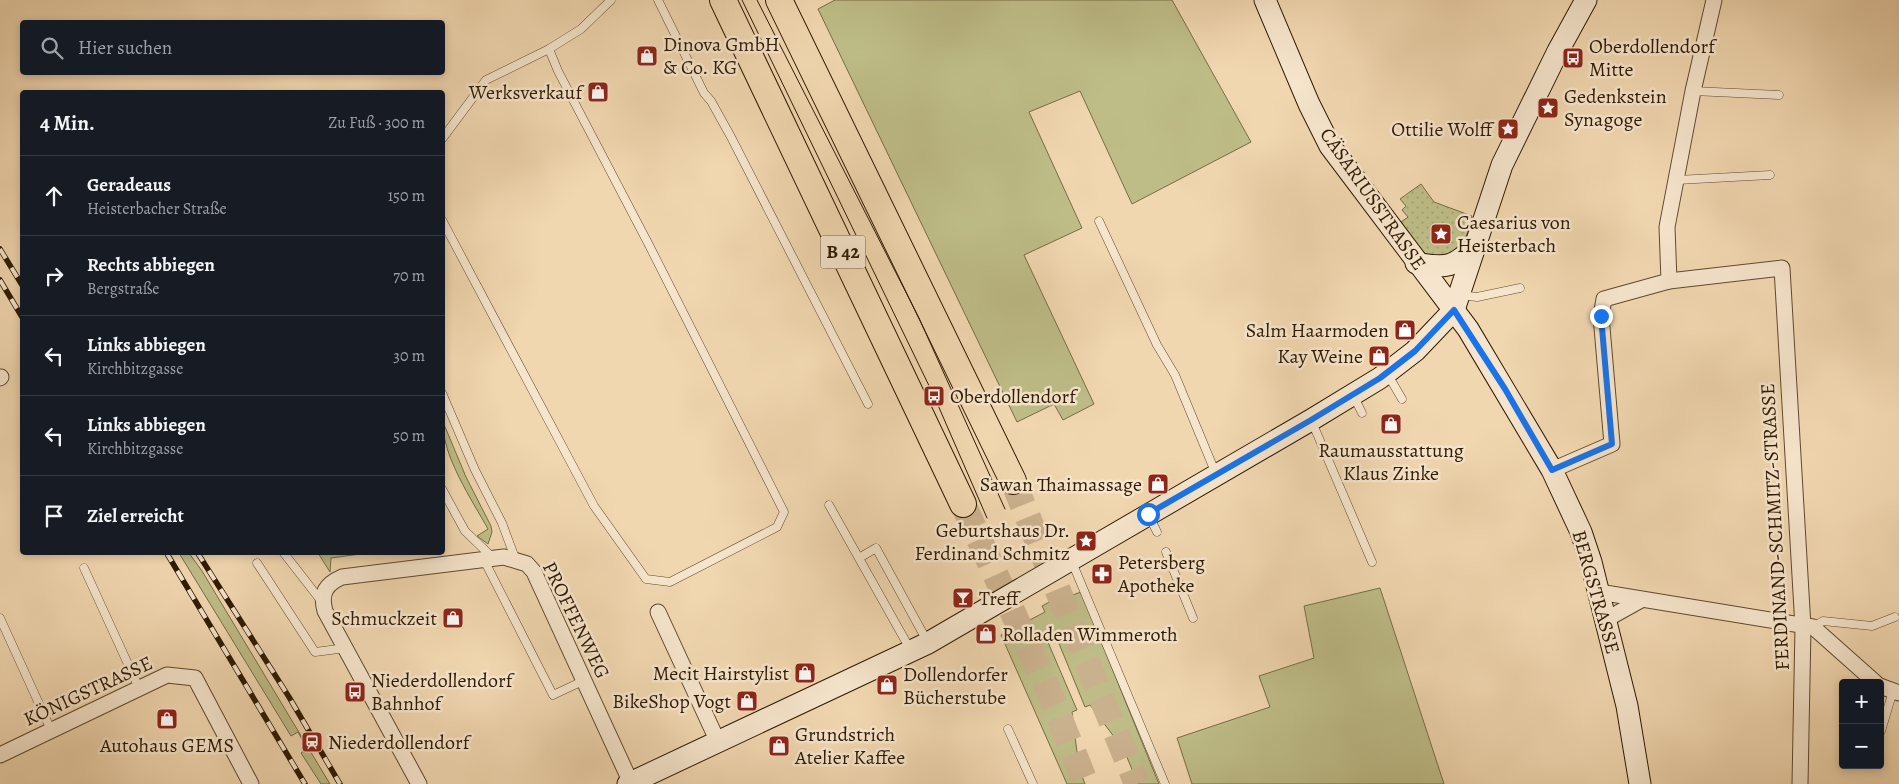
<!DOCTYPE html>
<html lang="de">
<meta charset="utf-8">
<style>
body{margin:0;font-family:Alegreya,serif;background:#20242c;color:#f1f3f6}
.controls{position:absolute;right:15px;bottom:15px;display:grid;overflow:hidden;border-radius:5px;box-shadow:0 2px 8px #0003}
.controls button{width:45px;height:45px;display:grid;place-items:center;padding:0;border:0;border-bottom:1px solid #363941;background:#171b24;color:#f1f3f6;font:25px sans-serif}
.stop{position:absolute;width:15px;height:15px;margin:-11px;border:4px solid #1a73e8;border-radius:50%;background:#fff}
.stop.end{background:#1a73e8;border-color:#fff;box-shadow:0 1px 5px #0008}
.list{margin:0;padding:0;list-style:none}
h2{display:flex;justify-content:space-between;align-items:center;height:65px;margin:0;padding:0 20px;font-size:21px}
h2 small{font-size:16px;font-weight:400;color:#9ea1a6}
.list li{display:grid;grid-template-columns:32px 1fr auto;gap:15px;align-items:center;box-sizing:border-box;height:80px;padding:0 20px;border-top:1px solid #363941}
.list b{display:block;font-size:19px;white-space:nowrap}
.list p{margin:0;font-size:16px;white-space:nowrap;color:#9ea1a6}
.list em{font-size:16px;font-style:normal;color:#9ea1a6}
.icon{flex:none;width:28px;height:28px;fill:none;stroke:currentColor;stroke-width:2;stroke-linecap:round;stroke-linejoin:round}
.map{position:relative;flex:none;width:1899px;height:784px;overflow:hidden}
.search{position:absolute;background:#171b24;box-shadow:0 2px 8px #0003;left:20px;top:20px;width:425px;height:55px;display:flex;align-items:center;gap:12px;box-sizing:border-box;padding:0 18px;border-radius:5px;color:#9ea1a6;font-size:19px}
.panel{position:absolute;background:#171b24;box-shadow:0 2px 8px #0003;left:20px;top:90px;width:425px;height:465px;border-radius:5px}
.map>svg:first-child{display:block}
.green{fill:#bebd88;stroke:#766c45}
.park{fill:url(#park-dots);stroke:#766c45}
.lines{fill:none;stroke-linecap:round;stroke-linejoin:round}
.highway-tunnel{stroke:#cab18d;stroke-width:26;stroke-dasharray:26 13;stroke-linecap:butt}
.lane-casing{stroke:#60492e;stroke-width:9}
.street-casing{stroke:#60492e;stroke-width:17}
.secondary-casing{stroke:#2f1a02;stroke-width:23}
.highway-casing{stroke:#2f1a02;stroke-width:28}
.lane{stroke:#f6e5cc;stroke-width:8}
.street{stroke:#f6e5cc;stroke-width:15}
.secondary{stroke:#f6e5cc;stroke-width:21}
.highway{stroke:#f1d7b0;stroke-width:26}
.tram{stroke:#2f1a02;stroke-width:1}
.rail-casing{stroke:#2f1a02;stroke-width:5.5}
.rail{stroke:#f6e5cc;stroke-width:4;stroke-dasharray:11;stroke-linecap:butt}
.route{stroke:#1a73e8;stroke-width:6}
.labels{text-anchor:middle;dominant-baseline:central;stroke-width:5;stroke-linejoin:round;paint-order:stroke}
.shield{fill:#f6e5cc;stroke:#6b573f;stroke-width:1}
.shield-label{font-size:19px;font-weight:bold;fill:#2f1a02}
.poi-label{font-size:20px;fill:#2f1a02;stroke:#f6e5cc;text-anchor:start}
.street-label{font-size:20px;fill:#2f1a02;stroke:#f6e5cc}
</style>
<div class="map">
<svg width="1899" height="784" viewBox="0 0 1899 784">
<defs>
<pattern id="park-dots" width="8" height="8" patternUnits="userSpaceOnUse" patternTransform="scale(1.25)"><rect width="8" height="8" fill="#bebd88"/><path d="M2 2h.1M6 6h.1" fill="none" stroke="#a4a274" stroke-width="1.8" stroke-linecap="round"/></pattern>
</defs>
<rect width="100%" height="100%" fill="#f1d7b0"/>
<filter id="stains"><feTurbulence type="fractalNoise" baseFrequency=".004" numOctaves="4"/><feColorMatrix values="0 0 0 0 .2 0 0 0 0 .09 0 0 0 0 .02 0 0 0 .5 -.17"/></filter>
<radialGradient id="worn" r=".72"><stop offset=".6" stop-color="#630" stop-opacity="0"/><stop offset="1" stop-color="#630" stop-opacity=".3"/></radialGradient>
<g class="green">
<path d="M835 0H1172L1251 142 1132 204 1080 91 1029 112 1082 228 1024 255 1094 404 1063 420 1054 404 1017 422 818 9Z"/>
<path d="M443 422 466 477 491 526 492 532 488 544 477 536 488 529C472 500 442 456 443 422Z"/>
<path d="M179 553H189L202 571 330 784H321L301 753 307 749 298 732 291 736Z"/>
<path d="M368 553 331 558 330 572 318 553Z"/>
<path d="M1380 588 1444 784H1192L1177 738 1270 707 1259 676 1314 658 1304 606Z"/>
<path d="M1068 592 1070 596 1081 592 1159 784H1138L1124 750 1090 705 1085 707 1053 629 1044 633 1077 710 1072 712 1079 768 1085 784H1067L1001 635 1045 612 1042 606Z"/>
</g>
<path class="park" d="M1421 184 1434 202 1472 216C1470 224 1468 235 1463 242 1455 255 1433 262 1422 251 1413 243 1407 231 1401 222L1408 217 1402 210 1406 206 1400 199Z"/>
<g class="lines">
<g class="highway-tunnel">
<path d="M1013 481 1137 784"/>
<path d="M963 504 1048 689 1086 784"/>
</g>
<g class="lane-casing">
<g id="lane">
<path d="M658 0 704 93 711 101 731 137 868 404"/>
<path d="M1693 91 1779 95"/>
<path d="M442 139 486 80 549 49 581 29 611 0"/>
<path d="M1677 180 1770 175"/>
<path d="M442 220 594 506 646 579 670 582 777 527 784 512 649 245 558 71 549 49"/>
<path d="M1099 221 1157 345 1175 375 1216 474"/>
<path d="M1460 295 1477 297 1520 288"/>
<path d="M1388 375 1402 399"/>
<path d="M442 393 475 470 502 523 515 558"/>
<path d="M1354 397 1362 413"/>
<path d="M1312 422 1372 562"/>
<path d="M442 489 465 531 492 557"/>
<path d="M829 505 910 649"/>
<path d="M1149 516 1157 532"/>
<path d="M283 552 322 602"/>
<path d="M1166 552 1193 618"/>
<path d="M859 558 876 548 927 641"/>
<path d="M484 560 553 695 585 680"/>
<path d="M1072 562 1165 784"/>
<path d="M257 563 315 652 346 648"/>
<path d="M84 568 139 688"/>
<path d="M0 618 51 730"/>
<path d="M1813 627 1823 621 1872 626 1895 617"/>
<path d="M1008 729 1033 784"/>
<path d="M1881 731 1893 691"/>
</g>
</g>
<g class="street-casing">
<g id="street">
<path d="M1669 281 1782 268 1803 627 1800 784"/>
<path d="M0 378 1 377"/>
<path d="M1552 470 1612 444 1601 316 1604 299 1669 281 1667 227 1693 91 1714 0"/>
<path d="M1599 592 1813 627 1876 683"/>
<path d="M658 612 718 742"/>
<path d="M1605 620 1641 600"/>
<path d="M1880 686 1899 693"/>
<path d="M0 755 167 675 195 678 251 784"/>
<path d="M419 784 325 611C320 593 326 584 342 577L504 557 527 564 534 572 631 783"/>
</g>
</g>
<g class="secondary-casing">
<g id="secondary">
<path d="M1265 0 1309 104 1330 146 1468 329 1552 470 1581 532 1591 562 1627 706 1640 784"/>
<path d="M1416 263C1448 269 1453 267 1476 246"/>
<path d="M628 784 928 643 1311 420 1380 378 1415 351 1454 310 1502 165 1558 51 1586 0"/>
</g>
</g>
<g class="highway-casing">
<g id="highway">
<path d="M723 0 963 504"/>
<path d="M779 0 1013 481"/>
</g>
</g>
<use href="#lane" class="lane"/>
<use href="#street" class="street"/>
<use href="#secondary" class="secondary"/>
<use href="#highway" class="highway"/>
<g class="tram">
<path d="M742 0 934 396 987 518"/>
<path d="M757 0 919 318 1005 509"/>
</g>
<g class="rail-casing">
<g id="rail">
<path d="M0 249 22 285"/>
<path d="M0 280 22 317"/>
<path d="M166 552 305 784"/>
<path d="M197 552 289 697 340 784"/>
</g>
</g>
<use href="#rail" class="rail"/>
</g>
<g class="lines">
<path class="route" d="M1148 514 1311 420 1380 378 1415 351 1454 310 1505 389 1552 470 1612 444 1601 316"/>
</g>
<defs>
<g id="shop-square" transform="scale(1.125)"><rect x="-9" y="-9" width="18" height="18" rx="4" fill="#8f2418" stroke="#f6e5cc"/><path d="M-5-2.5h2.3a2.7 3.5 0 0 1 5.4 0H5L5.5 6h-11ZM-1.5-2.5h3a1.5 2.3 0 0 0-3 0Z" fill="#fff"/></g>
<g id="bus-square" transform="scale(1.125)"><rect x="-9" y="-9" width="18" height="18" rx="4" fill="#8f2418" stroke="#f6e5cc"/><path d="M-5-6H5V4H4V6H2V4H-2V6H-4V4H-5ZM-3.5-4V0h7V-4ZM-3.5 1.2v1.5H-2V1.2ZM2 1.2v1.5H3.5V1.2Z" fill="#fff"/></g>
<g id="sight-square" transform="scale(1.125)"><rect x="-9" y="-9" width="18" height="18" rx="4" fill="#8f2418" stroke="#f6e5cc"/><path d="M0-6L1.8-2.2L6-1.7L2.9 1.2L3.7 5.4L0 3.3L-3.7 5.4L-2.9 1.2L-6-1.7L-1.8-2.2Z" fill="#fff"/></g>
<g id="pharmacy-square" transform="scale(1.125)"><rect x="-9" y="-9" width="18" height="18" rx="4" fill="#8f2418" stroke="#f6e5cc"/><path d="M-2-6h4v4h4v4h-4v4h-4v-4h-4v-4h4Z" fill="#fff"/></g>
<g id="bar-square" transform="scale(1.125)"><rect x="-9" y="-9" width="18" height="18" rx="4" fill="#8f2418" stroke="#f6e5cc"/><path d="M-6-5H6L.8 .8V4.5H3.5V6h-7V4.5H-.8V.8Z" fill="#fff"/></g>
<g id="station-square" transform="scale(1.125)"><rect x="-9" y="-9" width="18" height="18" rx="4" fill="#8f2418" stroke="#f6e5cc"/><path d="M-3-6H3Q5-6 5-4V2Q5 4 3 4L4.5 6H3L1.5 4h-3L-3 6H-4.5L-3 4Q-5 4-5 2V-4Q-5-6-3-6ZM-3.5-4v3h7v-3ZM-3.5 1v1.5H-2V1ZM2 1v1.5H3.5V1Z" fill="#fff"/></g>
</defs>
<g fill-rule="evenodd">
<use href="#shop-square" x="647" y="56"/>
<use href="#bus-square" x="1573" y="58"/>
<use href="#shop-square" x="598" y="92"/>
<use href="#sight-square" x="1548" y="108"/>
<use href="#sight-square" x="1508" y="129"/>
<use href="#sight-square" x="1441" y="234"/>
<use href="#shop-square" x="1405" y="330"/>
<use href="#shop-square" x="1379" y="356"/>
<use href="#bus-square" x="934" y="396"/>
<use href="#shop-square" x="1391" y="424"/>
<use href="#shop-square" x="1158" y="484"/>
<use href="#sight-square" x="1086" y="541"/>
<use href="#pharmacy-square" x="1102" y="574"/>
<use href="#bar-square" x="963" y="598"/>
<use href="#shop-square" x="453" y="618"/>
<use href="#shop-square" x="986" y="634"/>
<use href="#shop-square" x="805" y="673"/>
<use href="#shop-square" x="887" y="685"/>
<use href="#bus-square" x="355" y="692"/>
<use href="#shop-square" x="747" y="701"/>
<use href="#shop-square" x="167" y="719"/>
<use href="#station-square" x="312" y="742"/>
<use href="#shop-square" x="779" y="746"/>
</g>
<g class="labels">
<rect class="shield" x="820.5" y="235.5" width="45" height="33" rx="4"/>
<g class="shield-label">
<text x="843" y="252">B 42</text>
</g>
<g class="poi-label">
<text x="663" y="44">Dinova GmbH<tspan x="663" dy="23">&amp; Co. KG</tspan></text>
<text x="1589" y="46">Oberdollendorf<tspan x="1589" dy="23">Mitte</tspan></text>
<text x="582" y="92" text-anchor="end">Werksverkauf</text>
<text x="1564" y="96">Gedenkstein<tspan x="1564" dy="23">Synagoge</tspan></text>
<text x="1492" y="129" text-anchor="end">Ottilie Wolff</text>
<text x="1457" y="222">Caesarius von<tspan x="1457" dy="23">Heisterbach</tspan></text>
<text x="1389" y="330" text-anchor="end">Salm Haarmoden</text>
<text x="1363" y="356" text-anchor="end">Kay Weine</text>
<text x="950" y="396">Oberdollendorf</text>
<text x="1391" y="450" text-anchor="middle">Raumausstattung<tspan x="1391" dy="23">Klaus Zinke</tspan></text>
<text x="1142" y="484" text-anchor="end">Sawan Thaimassage</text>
<text x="1070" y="530" text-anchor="end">Geburtshaus Dr.<tspan x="1070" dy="23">Ferdinand Schmitz</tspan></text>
<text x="1118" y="562">Petersberg<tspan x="1118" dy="23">Apotheke</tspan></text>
<text x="979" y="598">Treff</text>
<text x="437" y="618" text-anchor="end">Schmuckzeit</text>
<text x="1002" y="634">Rolladen Wimmeroth</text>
<text x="789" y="673" text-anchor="end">Mecit Hairstylist</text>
<text x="903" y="674">Dollendorfer<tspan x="903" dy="23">Bücherstube</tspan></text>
<text x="371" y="680">Niederdollendorf<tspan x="371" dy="23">Bahnhof</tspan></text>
<text x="731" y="701" text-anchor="end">BikeShop Vogt</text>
<text x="795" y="734">Grundstrich<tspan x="795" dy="23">Atelier Kaffee</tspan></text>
<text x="328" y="742">Niederdollendorf</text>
<text x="167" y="745" text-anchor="middle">Autohaus GEMS</text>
</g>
<g class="street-label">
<text transform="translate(1373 199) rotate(55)">CÄSARIUSSTRASSE</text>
<text transform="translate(1775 527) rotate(-93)">FERDINAND-SCHMITZ-STRASSE</text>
<text transform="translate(1596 592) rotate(74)">BERGSTRASSE</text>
<text transform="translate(576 620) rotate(64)">PROFFENWEG</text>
<text transform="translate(88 691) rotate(-25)">KÖNIGSTRASSE</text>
</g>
</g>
<rect width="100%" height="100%" filter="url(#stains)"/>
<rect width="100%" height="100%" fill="url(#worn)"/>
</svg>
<div class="controls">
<button>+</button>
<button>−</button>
</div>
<div class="stop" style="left:1148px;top:514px"></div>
<div class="stop end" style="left:1601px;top:316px"></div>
<div class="search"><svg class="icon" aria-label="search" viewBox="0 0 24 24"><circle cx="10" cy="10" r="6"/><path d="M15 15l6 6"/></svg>Hier suchen</div>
<section class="panel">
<h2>4 Min.<small>Zu Fuß · 300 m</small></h2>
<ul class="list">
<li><svg class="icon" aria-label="ahead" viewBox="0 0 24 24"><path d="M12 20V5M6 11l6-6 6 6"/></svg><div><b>Geradeaus</b><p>Heisterbacher Straße</p></div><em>150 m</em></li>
<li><svg class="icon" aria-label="right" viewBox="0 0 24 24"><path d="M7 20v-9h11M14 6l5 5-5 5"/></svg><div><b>Rechts abbiegen</b><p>Bergstraße</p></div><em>70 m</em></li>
<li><svg class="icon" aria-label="left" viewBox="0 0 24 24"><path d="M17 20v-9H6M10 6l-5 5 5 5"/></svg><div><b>Links abbiegen</b><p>Kirchbitzgasse</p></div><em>30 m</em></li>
<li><svg class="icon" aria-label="left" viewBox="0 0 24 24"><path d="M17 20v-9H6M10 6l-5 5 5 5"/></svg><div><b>Links abbiegen</b><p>Kirchbitzgasse</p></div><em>50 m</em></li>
<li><svg class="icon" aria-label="arrive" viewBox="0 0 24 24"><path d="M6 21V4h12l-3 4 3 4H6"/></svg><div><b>Ziel erreicht</b></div></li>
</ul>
</section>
</div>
